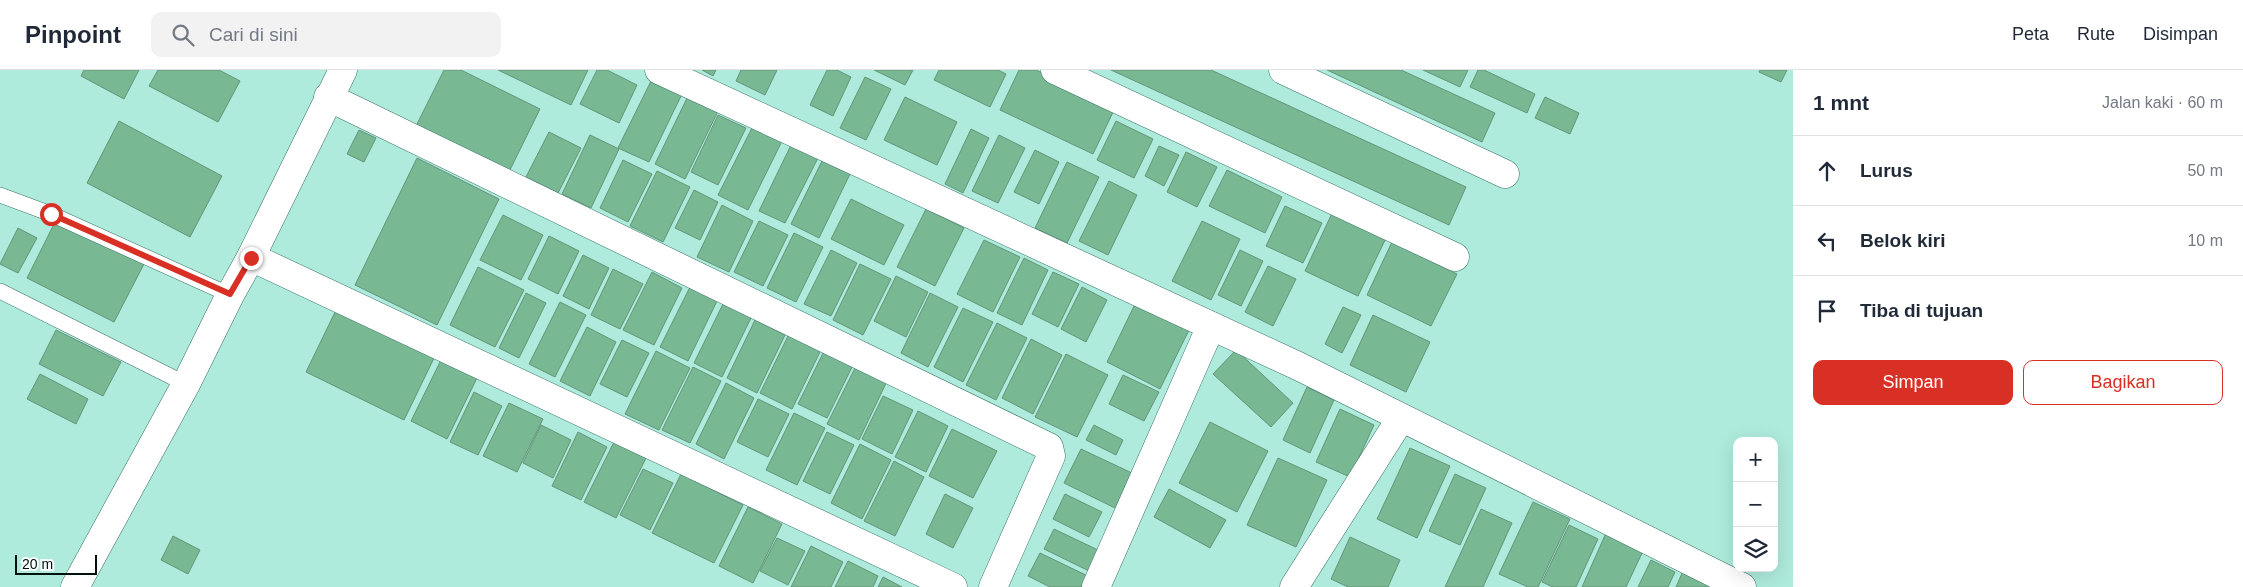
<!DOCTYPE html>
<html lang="id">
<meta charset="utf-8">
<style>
body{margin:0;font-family:Helvetica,sans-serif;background:#f2f2f3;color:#1f2937}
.controls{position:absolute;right:15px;bottom:15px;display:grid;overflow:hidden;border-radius:10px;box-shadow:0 5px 20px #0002}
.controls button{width:45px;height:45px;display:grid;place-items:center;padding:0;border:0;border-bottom:1px solid #e0e1e3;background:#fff;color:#1f2937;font:25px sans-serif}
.scale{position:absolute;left:15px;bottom:12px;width:82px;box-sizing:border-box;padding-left:5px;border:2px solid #00100c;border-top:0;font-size:14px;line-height:18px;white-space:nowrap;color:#00100c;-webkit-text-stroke:4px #f9fffd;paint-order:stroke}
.stop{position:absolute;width:15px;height:15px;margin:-11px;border:4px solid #d93025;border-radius:50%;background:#fff}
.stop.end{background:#d93025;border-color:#fff;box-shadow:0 1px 5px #0008}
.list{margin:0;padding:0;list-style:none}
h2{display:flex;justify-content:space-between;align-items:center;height:65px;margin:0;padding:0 20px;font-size:21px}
h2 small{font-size:16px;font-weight:400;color:#747a83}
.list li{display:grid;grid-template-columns:32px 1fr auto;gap:15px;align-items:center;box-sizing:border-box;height:70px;padding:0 20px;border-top:1px solid #e0e1e3}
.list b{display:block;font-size:19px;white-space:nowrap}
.list em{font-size:16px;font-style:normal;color:#747a83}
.actions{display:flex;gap:10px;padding:15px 20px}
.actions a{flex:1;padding:11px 0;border:1px solid #d93025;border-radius:10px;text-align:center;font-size:18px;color:#d93025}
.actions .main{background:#d93025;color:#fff}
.icon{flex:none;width:28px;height:28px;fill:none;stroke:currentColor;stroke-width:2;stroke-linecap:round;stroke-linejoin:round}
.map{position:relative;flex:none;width:1793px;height:517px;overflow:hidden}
header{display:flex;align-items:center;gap:30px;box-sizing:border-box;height:70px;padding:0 25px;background:#fff;border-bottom:1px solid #e0e1e3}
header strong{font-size:24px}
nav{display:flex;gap:28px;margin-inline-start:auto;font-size:18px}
.search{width:350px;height:45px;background:#f2f2f3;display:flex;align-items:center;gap:12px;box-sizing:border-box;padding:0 18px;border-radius:10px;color:#747a83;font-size:19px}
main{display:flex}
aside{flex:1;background:#fff}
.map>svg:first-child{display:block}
.building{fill:#78b893;stroke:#669479}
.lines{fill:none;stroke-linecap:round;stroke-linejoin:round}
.service-casing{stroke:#397367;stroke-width:16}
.minor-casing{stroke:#397367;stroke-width:29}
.tertiary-casing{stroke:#397367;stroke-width:29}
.service{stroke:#fff;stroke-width:15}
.minor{stroke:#fff;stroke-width:28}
.tertiary{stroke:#fff;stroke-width:28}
.route{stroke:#d93025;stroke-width:6}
</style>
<header>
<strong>Pinpoint</strong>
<div class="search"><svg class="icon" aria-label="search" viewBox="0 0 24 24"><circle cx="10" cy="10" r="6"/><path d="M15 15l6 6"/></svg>Cari di sini</div>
<nav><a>Peta</a><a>Rute</a><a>Disimpan</a></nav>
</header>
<main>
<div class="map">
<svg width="1793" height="517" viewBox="0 0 1793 517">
<rect width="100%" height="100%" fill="#aeebdc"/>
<g class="building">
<path d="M84 0H139L124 29 81 6Z"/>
<path d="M158 0H219L240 11 218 52 149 16Z"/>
<path d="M444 0H461L540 39 507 106 414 60Z"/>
<path d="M498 0H588L571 35Z"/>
<path d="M597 0H607L637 15 619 53 580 34Z"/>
<path d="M702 0H716L713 6Z"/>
<path d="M741 0H777L765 25 736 11Z"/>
<path d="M827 0H837L851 7 833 46 810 35Z"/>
<path d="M874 0H913L905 15Z"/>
<path d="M939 0H998L1006 4 990 37 934 10Z"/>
<path d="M1019 0H1036L1115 38 1093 84 1000 40Z"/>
<path d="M1111 0H1211L1466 117 1449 155Z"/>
<path d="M1327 0H1401L1495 43 1482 72Z"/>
<path d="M1423 0H1468L1460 17Z"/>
<path d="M1478 0H1484L1535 24 1527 43 1470 17Z"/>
<path d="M1760 0H1787L1781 12 1759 2Z"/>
<path d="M865 7 891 19 866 70 840 58Z"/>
<path d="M652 9 682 24 649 92 618 78Z"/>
<path d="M691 20 721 35 685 109 655 94Z"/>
<path d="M905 27 957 52 937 95 884 70Z"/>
<path d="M1545 27 1579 43 1570 64 1535 48Z"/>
<path d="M718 45 746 58 718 115 691 102Z"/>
<path d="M119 51 222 106 190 167 87 113Z"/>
<path d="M1116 51 1153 69 1134 108 1097 90Z"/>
<path d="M755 52 784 67 748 140 718 125Z"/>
<path d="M971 59 989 68 963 123 945 114Z"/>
<path d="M359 60 376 68 364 92 347 84Z"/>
<path d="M549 62 581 78 558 123 526 107Z"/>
<path d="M590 65 619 79 591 138 562 124Z"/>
<path d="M999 65 1025 78 998 133 972 121Z"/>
<path d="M793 71 820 84 785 153 759 141Z"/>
<path d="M1159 76 1179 85 1164 116 1145 106Z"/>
<path d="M1035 80 1059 92 1039 134 1014 122Z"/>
<path d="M1186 82 1217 97 1197 137 1167 122Z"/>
<path d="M417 88 499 129 437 255 355 215Z"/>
<path d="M623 90 652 104 628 152 600 138Z"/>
<path d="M822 91 850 104 819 168 791 154Z"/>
<path d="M1067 92 1099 107 1067 173 1035 158Z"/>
<path d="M1227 100 1282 127 1265 163 1209 136Z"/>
<path d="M657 101 690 117 663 172 630 156Z"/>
<path d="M1109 111 1137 125 1108 185 1079 171Z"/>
<path d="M694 120 718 132 700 170 675 158Z"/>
<path d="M851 129 904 155 884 195 831 169Z"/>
<path d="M722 135 753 151 729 202 697 187Z"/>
<path d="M1285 136 1322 153 1303 193 1266 176Z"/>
<path d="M926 139 964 158 935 216 897 197Z"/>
<path d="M1334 139 1388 164 1358 226 1305 201Z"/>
<path d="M503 145 543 165 521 210 480 190Z"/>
<path d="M56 150 144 194 114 252 27 208Z"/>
<path d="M759 151 788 165 763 216 734 202Z"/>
<path d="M1202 151 1240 169 1211 230 1172 211Z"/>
<path d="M18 158 37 168 18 203 0 194Z"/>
<path d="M794 163 823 177 796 232 767 218Z"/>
<path d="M549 166 579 181 558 224 528 209Z"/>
<path d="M984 170 1020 187 993 242 957 224Z"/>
<path d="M1392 172 1457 204 1431 256 1367 225Z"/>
<path d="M831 180 857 193 831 246 804 234Z"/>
<path d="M1240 180 1263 191 1241 236 1218 225Z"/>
<path d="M583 185 609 198 589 239 563 226Z"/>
<path d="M1024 188 1048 200 1022 255 997 243Z"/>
<path d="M860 194 891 209 863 265 833 250Z"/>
<path d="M1268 196 1296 209 1273 256 1245 242Z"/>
<path d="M478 197 524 220 495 277 450 255Z"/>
<path d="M613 199 643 214 620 259 591 245Z"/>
<path d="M652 202 682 218 654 275 623 260Z"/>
<path d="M1053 202 1079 214 1058 257 1032 244Z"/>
<path d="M896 206 928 222 906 267 874 251Z"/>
<path d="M690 217 717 231 688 291 660 277Z"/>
<path d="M1082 217 1107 230 1086 272 1061 259Z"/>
<path d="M526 223 546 233 519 288 499 278Z"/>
<path d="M930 223 958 237 928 297 901 283Z"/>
<path d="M560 232 586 245 555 307 529 294Z"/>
<path d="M724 232 752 246 722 307 694 293Z"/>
<path d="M1136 232 1190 258 1160 319 1107 292Z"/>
<path d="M338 236 436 284 404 350 306 302Z"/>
<path d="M1343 237 1361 245 1342 283 1325 274Z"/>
<path d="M963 238 993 252 963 312 934 297Z"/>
<path d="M1373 245 1430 272 1406 322 1350 295Z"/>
<path d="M755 250 785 265 757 323 727 308Z"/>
<path d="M997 253 1027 268 996 330 966 315Z"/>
<path d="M587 257 616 272 590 326 560 311Z"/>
<path d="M56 260 121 292 103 326 39 294Z"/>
<path d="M789 264 821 280 792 339 760 323Z"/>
<path d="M1031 269 1062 285 1033 344 1002 328Z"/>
<path d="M622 270 649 283 627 327 600 314Z"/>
<path d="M825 279 854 293 827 348 798 334Z"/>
<path d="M1236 280 1293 333 1271 357 1213 304Z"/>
<path d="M656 281 690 298 659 360 625 344Z"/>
<path d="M1066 284 1108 305 1077 367 1035 347Z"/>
<path d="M442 288 478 306 447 369 411 351Z"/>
<path d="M857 294 888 309 859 370 827 354Z"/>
<path d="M693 297 721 311 690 373 662 360Z"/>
<path d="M40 304 88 329 76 354 27 329Z"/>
<path d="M1123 305 1159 322 1144 351 1109 334Z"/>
<path d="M726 313 754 328 724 389 696 374Z"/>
<path d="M1307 317 1334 330 1310 383 1283 370Z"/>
<path d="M474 322 502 336 478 385 450 372Z"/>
<path d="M883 326 913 340 892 384 862 369Z"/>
<path d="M758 329 789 344 768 387 737 372Z"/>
<path d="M509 333 543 349 517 402 483 386Z"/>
<path d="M1340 339 1374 355 1350 407 1316 392Z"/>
<path d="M918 341 948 356 926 402 895 387Z"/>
<path d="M794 343 825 358 797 415 766 400Z"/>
<path d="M1210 352 1268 381 1237 442 1179 413Z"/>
<path d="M541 355 571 370 553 408 523 393Z"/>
<path d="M1094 355 1123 370 1116 385 1086 370Z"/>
<path d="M952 359 997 381 973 428 929 406Z"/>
<path d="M578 362 607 377 581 430 552 416Z"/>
<path d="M827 362 854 375 830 424 803 411Z"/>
<path d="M614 372 646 388 616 448 584 432Z"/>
<path d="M860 374 891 390 862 449 831 433Z"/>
<path d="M1410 378 1450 396 1417 468 1377 449Z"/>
<path d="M1081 379 1134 404 1117 439 1064 413Z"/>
<path d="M1278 388 1327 410 1296 477 1247 455Z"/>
<path d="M894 391 924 407 895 466 864 451Z"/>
<path d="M643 399 673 413 650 460 620 445Z"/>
<path d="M681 404 743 435 714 493 652 463Z"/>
<path d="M1455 404 1486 418 1460 475 1429 461Z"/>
<path d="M1169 419 1226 450 1210 478 1154 447Z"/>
<path d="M945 424 973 438 953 478 926 464Z"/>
<path d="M1065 424 1102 442 1089 467 1053 449Z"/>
<path d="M1533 432 1570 449 1538 517H1528L1499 504Z"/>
<path d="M748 437 782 454 753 513 719 496Z"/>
<path d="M1481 439 1512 453 1483 517H1445Z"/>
<path d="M1569 455 1598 469 1576 517H1553L1542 512Z"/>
<path d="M1054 459 1098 480 1089 501 1044 479Z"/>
<path d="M1606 463 1643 481 1626 517H1582Z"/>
<path d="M173 466 200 480 188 504 161 490Z"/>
<path d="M1350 467 1400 490 1388 517H1348L1331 509Z"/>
<path d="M777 468 805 481 788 515 760 501Z"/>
<path d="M811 476 843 492 831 517H791Z"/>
<path d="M1040 483 1092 508 1088 517H1050L1028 506Z"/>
<path d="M1651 490 1675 502 1668 517H1638Z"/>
<path d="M848 491 878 506 873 517H835Z"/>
<path d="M1683 501 1712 517H1676Z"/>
<path d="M883 507 902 517H878Z"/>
</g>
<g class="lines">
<g class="service-casing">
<g id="service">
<path d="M0 125 51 144 230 225"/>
<path d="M0 221 186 314"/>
</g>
</g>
<g class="minor-casing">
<g id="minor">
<path d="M659 0 1298 296 1742 517"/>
<path d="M1055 0 1455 187"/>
<path d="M1283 0 1505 104"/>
<path d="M328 27 1049 377 1051 386 993 517"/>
<path d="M251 187 953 517"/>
<path d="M1096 517 1211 256"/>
<path d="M1294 517 1401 348"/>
</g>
</g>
<g class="tertiary-casing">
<path id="tertiary" d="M75 517 186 314 230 225 251 187 343 0"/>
</g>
<use href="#service" class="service"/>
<use href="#minor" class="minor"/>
<use href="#tertiary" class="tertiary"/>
</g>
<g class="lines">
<path class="route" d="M51 144 230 224 251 188"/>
</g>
</svg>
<div class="controls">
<button>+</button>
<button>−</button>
<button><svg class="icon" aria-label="layers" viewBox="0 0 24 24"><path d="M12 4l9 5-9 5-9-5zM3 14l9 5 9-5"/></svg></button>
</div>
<div class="scale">20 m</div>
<div class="stop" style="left:51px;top:144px"></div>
<div class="stop end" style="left:251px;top:188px"></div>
</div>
<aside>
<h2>1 mnt<small>Jalan kaki · 60 m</small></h2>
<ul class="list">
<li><svg class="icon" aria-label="ahead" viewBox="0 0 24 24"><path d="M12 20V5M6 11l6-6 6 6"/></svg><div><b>Lurus</b></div><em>50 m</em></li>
<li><svg class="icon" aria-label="left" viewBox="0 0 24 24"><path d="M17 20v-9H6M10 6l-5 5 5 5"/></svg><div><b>Belok kiri</b></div><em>10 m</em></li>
<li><svg class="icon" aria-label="arrive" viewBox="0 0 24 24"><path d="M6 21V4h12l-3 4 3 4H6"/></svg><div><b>Tiba di tujuan</b></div></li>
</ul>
<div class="actions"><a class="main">Simpan</a><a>Bagikan</a></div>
</aside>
</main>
